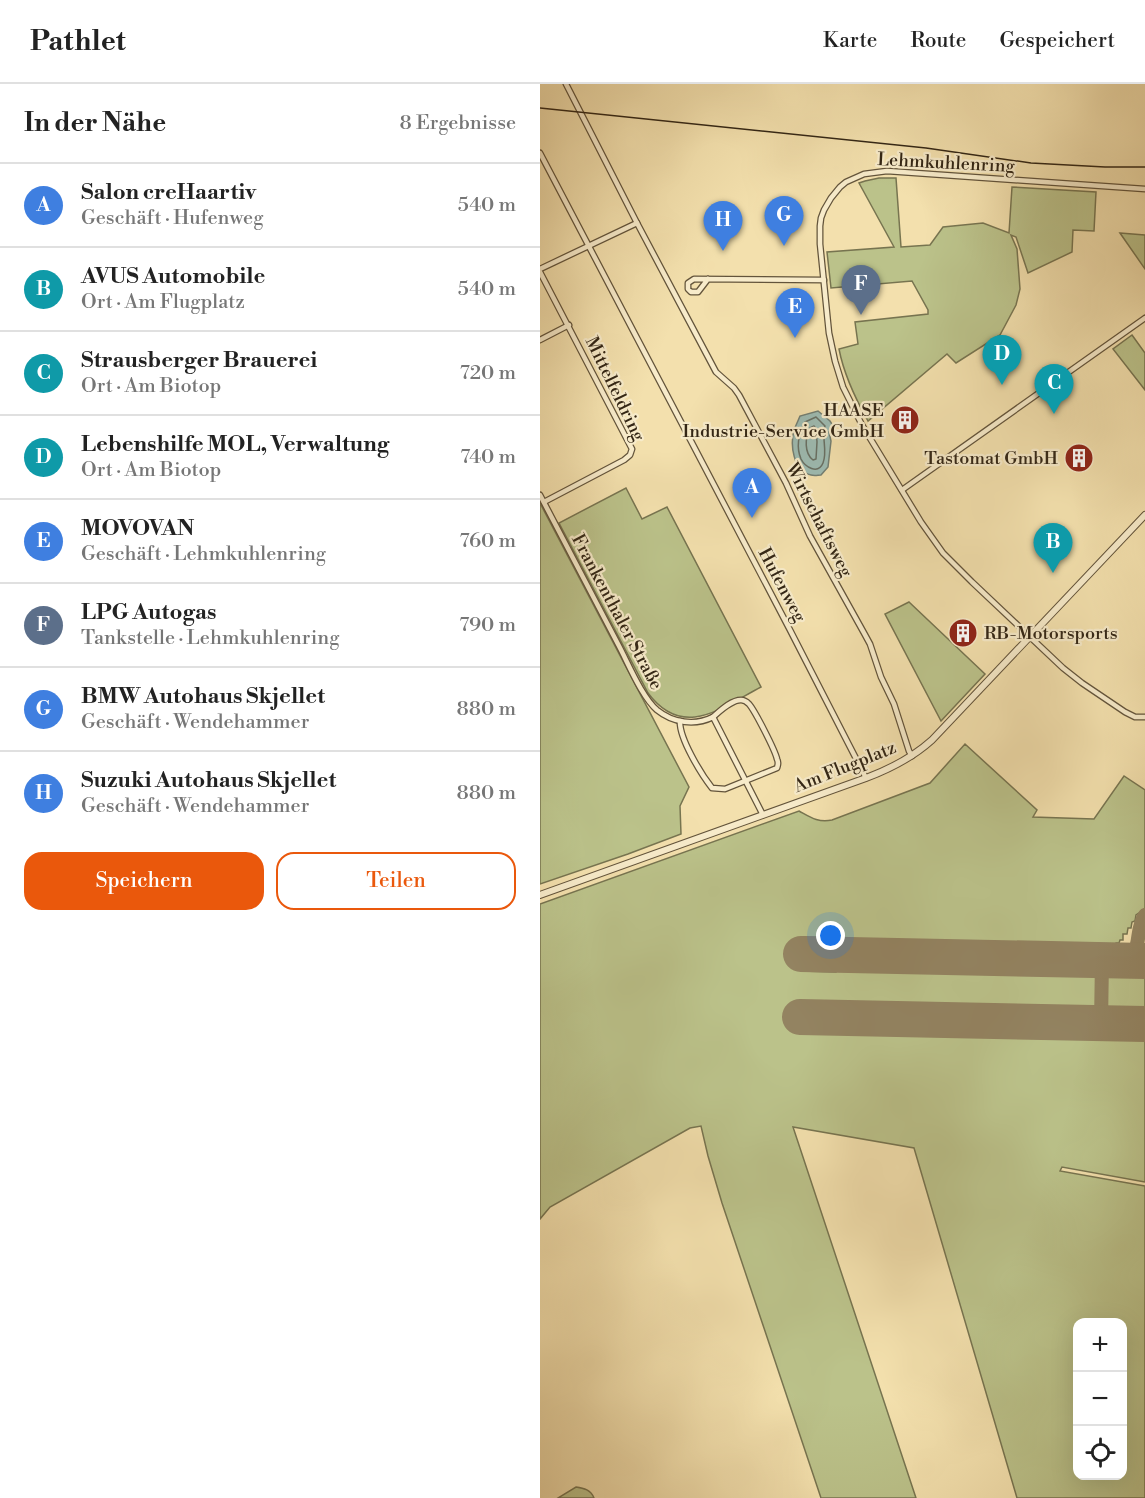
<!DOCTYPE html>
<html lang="de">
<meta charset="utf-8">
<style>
body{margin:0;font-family:"Libre Bodoni",serif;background:#f6f6f6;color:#222}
.controls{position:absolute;right:18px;bottom:18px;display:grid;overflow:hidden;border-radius:12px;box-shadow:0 6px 24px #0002}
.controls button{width:54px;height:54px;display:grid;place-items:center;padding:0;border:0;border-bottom:2px solid #e0e0e0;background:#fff;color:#222;font:30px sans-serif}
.you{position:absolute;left:291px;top:852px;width:21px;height:21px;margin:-15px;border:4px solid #fff;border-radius:50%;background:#1a73e8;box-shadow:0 0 0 9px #1a73e833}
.badge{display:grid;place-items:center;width:39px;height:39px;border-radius:50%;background:#ea580c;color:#fff;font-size:20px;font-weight:700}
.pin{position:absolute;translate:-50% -50px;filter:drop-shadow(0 2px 3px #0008)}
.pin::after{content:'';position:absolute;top:32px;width:21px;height:18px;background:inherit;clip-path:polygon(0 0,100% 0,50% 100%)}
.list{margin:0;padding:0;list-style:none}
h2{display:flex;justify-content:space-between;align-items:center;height:78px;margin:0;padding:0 24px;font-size:26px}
h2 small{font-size:20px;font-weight:400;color:#767676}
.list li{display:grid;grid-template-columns:39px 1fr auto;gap:18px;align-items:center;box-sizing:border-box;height:84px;padding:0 24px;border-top:2px solid #e0e0e0}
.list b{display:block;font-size:22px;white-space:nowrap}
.list p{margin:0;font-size:20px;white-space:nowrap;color:#767676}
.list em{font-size:20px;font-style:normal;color:#767676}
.actions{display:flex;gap:12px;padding:18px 24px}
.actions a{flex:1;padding:14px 0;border:2px solid #ea580c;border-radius:18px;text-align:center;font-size:21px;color:#ea580c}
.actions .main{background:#ea580c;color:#fff}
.icon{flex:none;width:33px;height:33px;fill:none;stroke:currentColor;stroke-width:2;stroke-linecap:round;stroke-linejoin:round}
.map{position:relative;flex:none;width:605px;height:1414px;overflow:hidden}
header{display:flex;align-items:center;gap:36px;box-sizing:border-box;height:84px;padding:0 30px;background:#fff;border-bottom:2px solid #e0e0e0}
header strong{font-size:28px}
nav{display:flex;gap:33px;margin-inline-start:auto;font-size:21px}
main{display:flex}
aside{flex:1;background:#fff}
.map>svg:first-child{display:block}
.green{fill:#bbc28a;stroke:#777450;stroke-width:1.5;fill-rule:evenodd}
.water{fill:#9dbbb2;stroke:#737f73;stroke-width:1.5}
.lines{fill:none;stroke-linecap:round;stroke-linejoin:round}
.shore{stroke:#687064;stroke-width:1.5}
.taxiway{stroke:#938361;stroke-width:14}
.runway{stroke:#938361;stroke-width:36}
.minor-casing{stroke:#63543b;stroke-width:7}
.tertiary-casing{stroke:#63543b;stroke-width:8}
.minor{stroke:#f7ebca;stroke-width:4.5}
.tertiary{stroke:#f7ebca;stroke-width:6}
.tram{stroke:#332615;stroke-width:1.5}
.labels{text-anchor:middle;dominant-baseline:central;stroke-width:4.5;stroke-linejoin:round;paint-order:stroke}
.street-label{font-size:18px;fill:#332615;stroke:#f7ebca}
.poi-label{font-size:18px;fill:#332615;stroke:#f7ebca;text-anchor:end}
</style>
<header>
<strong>Pathlet</strong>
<nav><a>Karte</a><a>Route</a><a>Gespeichert</a></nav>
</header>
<main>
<aside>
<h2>In der Nähe<small>8 Ergebnisse</small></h2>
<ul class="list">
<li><span class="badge" style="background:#3f7fe0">A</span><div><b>Salon creHaartiv</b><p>Geschäft · Hufenweg</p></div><em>540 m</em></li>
<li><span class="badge" style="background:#0f9aa8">B</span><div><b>AVUS Automobile</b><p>Ort · Am Flugplatz</p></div><em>540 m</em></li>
<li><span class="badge" style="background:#0f9aa8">C</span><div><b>Strausberger Brauerei</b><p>Ort · Am Biotop</p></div><em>720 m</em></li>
<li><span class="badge" style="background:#0f9aa8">D</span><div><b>Lebenshilfe MOL, Verwaltung</b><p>Ort · Am Biotop</p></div><em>740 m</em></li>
<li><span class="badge" style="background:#3f7fe0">E</span><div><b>MOVOVAN</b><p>Geschäft · Lehmkuhlenring</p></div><em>760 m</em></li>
<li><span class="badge" style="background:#5c6f8a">F</span><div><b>LPG Autogas</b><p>Tankstelle · Lehmkuhlenring</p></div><em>790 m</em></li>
<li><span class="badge" style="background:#3f7fe0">G</span><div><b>BMW Autohaus Skjellet</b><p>Geschäft · Wendehammer</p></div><em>880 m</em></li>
<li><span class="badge" style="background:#3f7fe0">H</span><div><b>Suzuki Autohaus Skjellet</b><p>Geschäft · Wendehammer</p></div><em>880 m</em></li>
</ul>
<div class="actions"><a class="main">Speichern</a><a>Teilen</a></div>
</aside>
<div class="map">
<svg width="605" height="1414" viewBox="0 0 605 1414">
<rect width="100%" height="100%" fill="#f3e0ad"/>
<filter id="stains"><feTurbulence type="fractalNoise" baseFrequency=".00333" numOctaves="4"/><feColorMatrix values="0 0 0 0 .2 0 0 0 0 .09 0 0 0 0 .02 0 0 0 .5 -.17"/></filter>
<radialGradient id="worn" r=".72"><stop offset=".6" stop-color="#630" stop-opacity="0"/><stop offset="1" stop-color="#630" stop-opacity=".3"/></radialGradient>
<g class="green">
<path d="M339 94H356L361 163 390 161 403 143 443 139 469 149 472 103 556 108 554 147 533 146 532 168 488 189 476 153 471 151 477 165 480 205 476 221 460 251 416 279 407 270 328 337C315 314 304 291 299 265L318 260 315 238 388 230V226L372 197 291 204 287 168 354 163 319 99 325 97Z"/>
<path d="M580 149 605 151V185Z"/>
<path d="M592 251 605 269V306L573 265Z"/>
<path d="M86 404 102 435 127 423 221 603C181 624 143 656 108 609L19 439Z"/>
<path d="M0 419 149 703 140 722 141 750 88 770 0 800Z"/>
<path d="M369 518 445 590 401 637 345 530Z"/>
<path d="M425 660 497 726 493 733 554 735 584 692 605 706V824L600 830 599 829 596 831 595 837 592 838 591 844H588L587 850H583V856H580L579 859H576L575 862H572L571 865 302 860V854L262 853 261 887 296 888 297 882 605 888V1098L522 1083 520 1087 605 1102V1414H477L374 1064 253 1043 376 1414H281L182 1119 168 1072 161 1042 150 1044 10 1123 0 1135V820L259 727C270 733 278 739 292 736L390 699ZM582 1238V1392H538V1238Z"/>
<path d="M36 1403C44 1404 51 1406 54 1414H18Z"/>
</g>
<path class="water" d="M278 327 290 337 295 345 289 348 291 357 288 383 281 391C278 391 275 392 271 391 253 387 250 361 254 346 256 341 258 337 260 332Z"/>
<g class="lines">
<g class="shore">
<path d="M276 333 285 342C281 353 288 367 283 379 278 391 265 383 261 375 256 363 259 349 265 338Z"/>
<path d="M274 342 276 345 277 358 276 375 273 376C264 369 265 354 270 344Z"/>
</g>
<g class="taxiway">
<path d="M581 877C605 871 593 848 605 831"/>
<path d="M561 939 562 876"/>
</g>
<g class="runway">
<path d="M261 870 605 877"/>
<path d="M260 933 605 940"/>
</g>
<g class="minor-casing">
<g id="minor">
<path d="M26 0 97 139 176 288 194 304 199 311 246 399 270 452 324 549 330 560 341 593 354 620 369 667 372 672"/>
<path d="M0 69 249 544 326 694"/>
<path d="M605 105 347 87 324 90 306 98 300 103 291 114 284 126 281 134 280 142V160L289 249 295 277 303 303 322 341 381 438 403 469 432 498 523 584 542 599 585 628 595 633H605"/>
<path d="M0 185 97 139"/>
<path d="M0 188 92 365 90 371 84 376 4 418"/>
<path d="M168 195 158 208H151L148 205V199L154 195 284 196"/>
<path d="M0 256 29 241"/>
<path d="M362 406 605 234"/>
<path d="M0 411C26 461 53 512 79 562 89 581 102 613 117 626 133 639 155 642 173 633L223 731"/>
<path d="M140 637C139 654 161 690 172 704L185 705 237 684C238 680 239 679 237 675 235 666 215 627 209 620 207 618 205 616 201 616 191 616 180 627 173 633"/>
</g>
</g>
<g class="tertiary-casing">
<path id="tertiary" d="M0 811 326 694C350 685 372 674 392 656L605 431"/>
</g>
<use href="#minor" class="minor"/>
<use href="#tertiary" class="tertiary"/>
<path class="tram" d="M0 24 386 64 491 79 565 83H605"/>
</g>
<defs>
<g id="building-disc" transform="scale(1.5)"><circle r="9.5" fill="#8f2418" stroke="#f7ebca"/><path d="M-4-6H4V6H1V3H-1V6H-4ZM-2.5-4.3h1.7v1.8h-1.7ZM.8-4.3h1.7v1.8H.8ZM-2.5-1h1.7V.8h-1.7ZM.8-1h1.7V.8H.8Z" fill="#fff"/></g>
</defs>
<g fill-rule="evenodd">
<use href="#building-disc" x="365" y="336"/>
<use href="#building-disc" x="539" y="374"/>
<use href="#building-disc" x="423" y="549"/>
</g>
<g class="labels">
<g class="street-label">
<text transform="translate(406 79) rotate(3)">Lehmkuhlenring</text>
<text transform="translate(75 305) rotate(64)">Mittelfeldring</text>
<text transform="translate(279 436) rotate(63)">Wirtschaftsweg</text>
<text transform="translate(242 501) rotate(62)">Hufenweg</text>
<text transform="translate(77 528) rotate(62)">Frankenthaler Straße</text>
<text transform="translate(305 683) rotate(-22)">Am Flugplatz</text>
</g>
<g class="poi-label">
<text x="344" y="326">HAASE<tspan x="344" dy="21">Industrie-Service GmbH</tspan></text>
<text x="518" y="374">Tastomat GmbH</text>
<text x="444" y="549" text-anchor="start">RB-Motorsports</text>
</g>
</g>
<rect width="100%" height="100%" filter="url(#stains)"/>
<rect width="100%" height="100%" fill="url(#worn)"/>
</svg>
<div class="controls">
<button>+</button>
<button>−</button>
<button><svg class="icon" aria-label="locate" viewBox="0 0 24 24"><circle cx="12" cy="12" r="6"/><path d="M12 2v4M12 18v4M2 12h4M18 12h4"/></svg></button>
</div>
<div class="you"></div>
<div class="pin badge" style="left:212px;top:434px;background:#3f7fe0">A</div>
<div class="pin badge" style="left:513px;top:489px;background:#0f9aa8">B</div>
<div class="pin badge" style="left:514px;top:330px;background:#0f9aa8">C</div>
<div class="pin badge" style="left:462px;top:301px;background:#0f9aa8">D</div>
<div class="pin badge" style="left:255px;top:254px;background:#3f7fe0">E</div>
<div class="pin badge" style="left:321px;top:231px;background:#5c6f8a">F</div>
<div class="pin badge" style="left:244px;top:162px;background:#3f7fe0">G</div>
<div class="pin badge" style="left:183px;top:167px;background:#3f7fe0">H</div>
</div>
</main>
